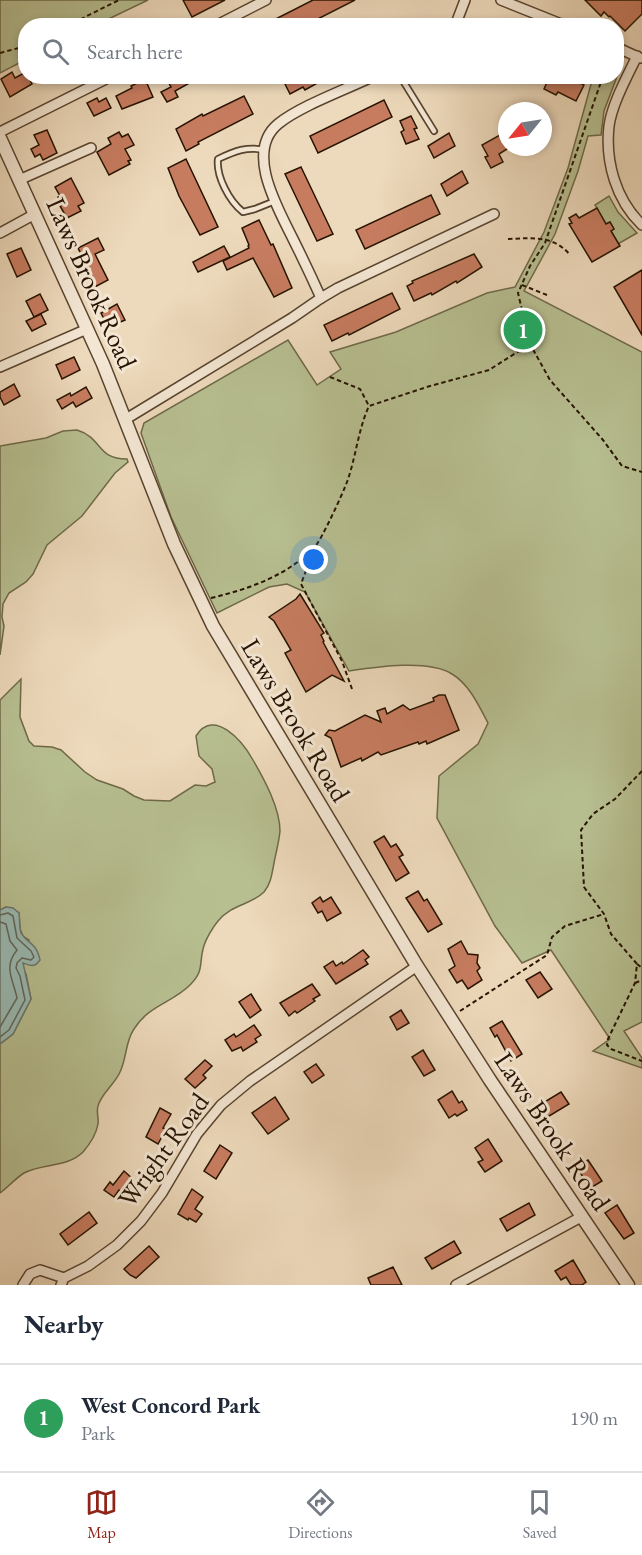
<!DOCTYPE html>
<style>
body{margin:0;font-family:"EB Garamond",serif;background:#f6f6f7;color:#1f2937}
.compass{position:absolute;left:498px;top:102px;width:54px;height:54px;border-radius:50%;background:#fff;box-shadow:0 3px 9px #0003;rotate:240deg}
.you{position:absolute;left:314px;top:560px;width:21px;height:21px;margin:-15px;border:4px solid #fff;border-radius:50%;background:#1a73e8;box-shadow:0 0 0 9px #1a73e833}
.badge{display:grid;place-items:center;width:39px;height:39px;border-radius:50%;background:#8f2418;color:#fff;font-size:20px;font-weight:700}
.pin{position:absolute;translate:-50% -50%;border:3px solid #fff;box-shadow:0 2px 6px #0006}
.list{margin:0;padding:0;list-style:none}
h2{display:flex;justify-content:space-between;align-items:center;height:78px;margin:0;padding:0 24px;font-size:26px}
h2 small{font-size:20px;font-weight:400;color:#747a83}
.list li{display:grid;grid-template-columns:39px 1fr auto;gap:18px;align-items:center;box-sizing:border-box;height:108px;padding:0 24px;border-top:2px solid #e0e1e3}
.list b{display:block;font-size:22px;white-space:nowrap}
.list p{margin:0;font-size:20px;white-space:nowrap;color:#747a83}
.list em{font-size:20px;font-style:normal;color:#747a83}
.icon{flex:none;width:33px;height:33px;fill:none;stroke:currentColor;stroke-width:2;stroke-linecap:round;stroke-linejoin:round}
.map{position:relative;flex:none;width:642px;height:1285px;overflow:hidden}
.search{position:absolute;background:#fff;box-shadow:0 3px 9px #0003;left:18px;right:18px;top:18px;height:66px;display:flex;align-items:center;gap:15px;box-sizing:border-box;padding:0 21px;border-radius:24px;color:#747a83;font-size:22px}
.sheet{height:186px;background:#fff}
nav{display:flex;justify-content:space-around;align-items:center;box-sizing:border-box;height:84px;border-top:2px solid #e0e1e3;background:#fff;font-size:16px;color:#747a83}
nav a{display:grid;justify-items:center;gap:3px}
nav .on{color:#8f2418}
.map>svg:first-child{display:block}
.green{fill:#b7bf91;stroke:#6e6948;stroke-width:1.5}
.water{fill:#99bab3;stroke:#6b776b;stroke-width:1.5}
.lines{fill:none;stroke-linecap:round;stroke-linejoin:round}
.shore{stroke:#60665a;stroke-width:1.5}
.building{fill:#c77c60;stroke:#261300;stroke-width:1.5}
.service-casing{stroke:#58442f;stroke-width:8}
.minor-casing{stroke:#58442f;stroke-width:12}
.tertiary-casing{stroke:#58442f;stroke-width:15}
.path{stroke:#261300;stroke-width:2;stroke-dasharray:4.5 3;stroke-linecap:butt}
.service{stroke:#f3e6d3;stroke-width:4.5}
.minor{stroke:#f3e6d3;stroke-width:9}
.tertiary{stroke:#f3e6d3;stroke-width:12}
.labels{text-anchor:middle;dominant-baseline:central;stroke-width:6;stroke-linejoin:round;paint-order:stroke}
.street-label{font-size:27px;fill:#261300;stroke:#f3e6d3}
</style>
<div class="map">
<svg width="642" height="1285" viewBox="0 0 642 1285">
<rect width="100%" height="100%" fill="#edd9bb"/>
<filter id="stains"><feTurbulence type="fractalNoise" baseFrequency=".00333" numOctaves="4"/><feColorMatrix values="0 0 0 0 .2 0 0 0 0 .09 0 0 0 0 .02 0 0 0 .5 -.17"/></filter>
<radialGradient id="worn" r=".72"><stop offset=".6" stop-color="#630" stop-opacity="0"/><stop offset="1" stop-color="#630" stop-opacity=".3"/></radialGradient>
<g class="green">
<path d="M0 0H148L96 25 26 26 25 60 0 73Z"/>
<path d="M617 54 621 59V66L604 111 601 135 588 136 578 171 555 234 524 291 642 352V1022L624 1031 642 1058V1068L593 1051 610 1039 551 950 522 963 495 926 437 818 439 776 478 744 488 723C479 706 469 684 452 674 428 659 376 667 349 671L305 592 287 584 269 587 217 613 171 517 141 433 144 423 288 340 317 385 341 369 330 352 396 332 487 293 515 287 544 232 568 168 593 77 616 76Z"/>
<path d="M609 196 618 212 637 233 618 244 611 231 614 229 610 222 606 224 595 205Z"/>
<path d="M77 430C103 438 96 459 127 459L128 462 115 473 82 516 47 545 33 574 26 582 9 593 3 604 2 617 4 626 0 655V446L46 438 63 431Z"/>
<path d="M21 679 20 717 29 741 34 746 52 747 61 750 85 772 97 780 123 789 134 796 144 800 170 801 195 785 206 786 215 782 212 769 199 756 196 736C214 707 243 742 253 760 264 779 280 808 280 831 279 842 276 852 274 863 272 873 271 884 264 892 251 905 232 904 218 921 213 927 205 940 203 949 199 965 204 971 190 985 172 1003 149 1005 134 1029 125 1042 127 1058 120 1072 115 1084 101 1094 98 1106 96 1112 99 1118 98 1124 96 1135 90 1144 83 1152 67 1168 43 1163 24 1173 16 1178 8 1187 0 1193V1044L13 1034 31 999 26 974 22 967 29 940 23 936 20 929 19 913 6 907 0 910V700Z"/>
</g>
<path class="water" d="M6 907 13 908 19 913C20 920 19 927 21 933 27 944 36 941 40 960 34 968 31 966 23 963L31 999 13 1034 0 1044V910Z"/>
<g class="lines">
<g class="shore">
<path d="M0 915 8 913 13 916 17 938 31 951 34 957 31 960 22 958 17 963 16 968 20 976 25 1000 9 1030 0 1037"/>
<path d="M0 922 6 924 10 941 17 950C3 967 13 979 17 998L0 1027"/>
</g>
</g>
<g class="building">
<path d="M183 0H225L192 17Z"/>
<path d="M313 0H355L304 26H262Z"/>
<path d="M585 0H642V14L625 31 610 16 609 17 604 12 601 16Z"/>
<path d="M12 72 15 78 26 72V76H28L32 84 10 97 1 79Z"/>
<path d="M165 76H202L175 91 178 97 167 102 161 92 171 87Z"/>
<path d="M281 76H330L305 90 303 87 290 94Z"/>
<path d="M550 76H567L584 85 576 101 558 92 556 95 544 89Z"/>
<path d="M145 79 153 97 122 109 116 96 132 88 131 86Z"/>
<path d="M244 96 253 114 198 142 199 144 186 151 176 129 202 114 203 116Z"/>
<path d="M97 98 99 102 106 98 111 108 94 116 87 103Z"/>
<path d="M384 100 392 117 318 153 310 136Z"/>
<path d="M411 116 417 128 414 129 419 139 406 144 401 132 404 130 400 121Z"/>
<path d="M47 130 57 153 43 160 40 154 35 157 31 149 39 145 34 135Z"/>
<path d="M507 131V149L499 154 503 162 491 168 485 157 488 156 482 145Z"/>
<path d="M119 132 122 137 128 134 134 145 125 149 131 160 128 161 130 164 109 175 97 152 111 144 108 138Z"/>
<path d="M449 133 455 146 434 158 428 146Z"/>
<path d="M186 159 218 227 200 235 179 196 168 168Z"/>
<path d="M301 167 333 234 317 241 285 174Z"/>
<path d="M462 171 468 183 447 196 441 184Z"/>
<path d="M71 178 84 203 78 206 81 211 67 218 60 206 62 205 58 197 60 196 55 187Z"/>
<path d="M431 195 440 214 365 249 356 230Z"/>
<path d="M597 208 606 224 610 222 614 229 611 231 620 246 592 262 569 224 572 223 569 218 576 214 579 218Z"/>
<path d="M259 220 271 245 273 244 292 288 274 297 253 258 227 270 223 261 249 248 248 246 249 245 242 228Z"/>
<path d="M98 238 104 250 95 254 108 280 93 288 85 272 89 270 78 248Z"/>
<path d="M224 246 230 257 198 272 193 262Z"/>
<path d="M21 248 31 270 17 277 7 254Z"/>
<path d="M474 254 482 267 457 283 456 281 432 295 431 293 414 301 407 286 413 283 412 281Z"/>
<path d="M642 270V335L614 287Z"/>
<path d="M392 293 400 309 349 335 348 333 332 341 324 325Z"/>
<path d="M40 294 48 310 34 317 26 301Z"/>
<path d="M117 304 125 320 108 327 101 313Z"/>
<path d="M41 314 46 324 32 331 26 321Z"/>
<path d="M74 357 80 370 62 379 56 365Z"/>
<path d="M14 384 20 396 4 405 0 397V392Z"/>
<path d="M86 387 92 398 76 407 73 402 62 409 57 400 70 393 71 396Z"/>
<path d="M300 594 324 633 321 635 324 641 323 642 344 681 332 675 306 692 285 653 291 650 274 621 269 617 296 599Z"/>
<path d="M439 695H445L459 730 427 744 426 741 419 744 418 742 381 755 378 752 362 761 361 758 341 767 331 738 325 735 329 730 335 731 365 715 381 722 377 711 385 708 387 714 403 705 410 710 434 701 433 698Z"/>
<path d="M384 836 391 847 396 844 403 855 399 857 409 873 396 881 374 842Z"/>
<path d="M418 891 424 901 427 899 442 924 428 932 406 898Z"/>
<path d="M320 897 323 902 331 897 341 913 327 921 322 911 318 913 312 903Z"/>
<path d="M461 941 468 954 478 955 477 963 480 968 477 971 482 980 468 989 462 980 457 983 449 970 455 966 448 949Z"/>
<path d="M363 950 369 957 365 960 368 964 336 984 324 967 333 961 336 966 342 962 343 964Z"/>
<path d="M540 972 552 989 538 998 526 980Z"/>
<path d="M312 984 320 995 313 999 315 1001 297 1013 295 1011 289 1016 280 1003Z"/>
<path d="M251 994 261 1010 250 1018 239 1002Z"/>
<path d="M401 1010 409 1023 397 1030 390 1017Z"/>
<path d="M502 1021 522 1054 511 1061 497 1035 495 1037 490 1028Z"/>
<path d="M254 1025 261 1035 255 1039 257 1042 243 1051 241 1047 232 1051 225 1040 234 1034 236 1037Z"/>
<path d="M423 1050 435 1070 424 1076 412 1057Z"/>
<path d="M205 1060 212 1066 203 1075 206 1078 195 1088 185 1079Z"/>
<path d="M316 1064 324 1075 312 1083 304 1072Z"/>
<path d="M452 1091 459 1103 462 1101 467 1110 457 1116 455 1114 449 1118 438 1100Z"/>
<path d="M561 1092 569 1104 541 1121 533 1109Z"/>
<path d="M275 1097 289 1119 268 1134 252 1113Z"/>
<path d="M160 1108 171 1114 163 1128 166 1129 158 1144 146 1137Z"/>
<path d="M488 1139 502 1161 485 1172 478 1162 483 1160 475 1148Z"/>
<path d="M220 1145 232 1153 216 1179 204 1171Z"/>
<path d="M588 1160 602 1181 589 1189 577 1166Z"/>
<path d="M124 1171 134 1180 124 1193 119 1190 114 1197 104 1190 110 1182 113 1185Z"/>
<path d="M192 1189 203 1197 195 1209 202 1214 196 1222 189 1218 188 1220 178 1214Z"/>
<path d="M529 1203 535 1215 507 1231 500 1219Z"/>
<path d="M617 1205 634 1233 624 1239 605 1213Z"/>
<path d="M89 1212 97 1223 68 1245 60 1234Z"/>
<path d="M454 1241 461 1253 432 1269 425 1258Z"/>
<path d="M149 1246 159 1257 136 1278 130 1275 124 1269Z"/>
<path d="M573 1260 586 1282 582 1285H571L566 1277 561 1280 555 1271Z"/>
<path d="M393 1267 402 1285H371L368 1278Z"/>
</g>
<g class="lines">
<g class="service-casing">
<g id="service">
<path d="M400 76 434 131"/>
<path d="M265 150C247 146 235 151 218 159 216 176 229 201 243 212L255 209 275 201"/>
</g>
</g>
<g class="minor-casing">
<g id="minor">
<path d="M501 0 566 26"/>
<path d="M215 26 266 0"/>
<path d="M455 26 465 0"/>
<path d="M616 47 640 58"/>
<path d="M637 56C627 77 612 104 609 126 605 162 616 200 642 225"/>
<path d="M0 132 112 76"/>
<path d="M19 180 91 148"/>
<path d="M0 233 35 214"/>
<path d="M321 298 338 288 494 214"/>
<path d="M0 367 87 329"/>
<path d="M126 419 292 318 321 298C312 278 303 259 293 239 279 210 244 152 278 124 300 106 347 89 374 76"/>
<path d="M23 1285 30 1274 40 1270 64 1278"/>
<path d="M61 1285 64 1278 88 1266 117 1245 141 1221 162 1193 197 1134 221 1105 250 1081 417 966"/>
<path d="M456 1285 581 1217"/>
</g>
</g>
<g class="tertiary-casing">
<path id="tertiary" d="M0 138 103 364 174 544 213 626 417 966 490 1080 628 1285"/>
</g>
<g class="path">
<path d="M67 26 119 0"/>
<path d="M0 53 26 46"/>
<path d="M603 76 545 243 530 266 518 293 530 344 550 380 603 440 622 466 642 472"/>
<path d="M508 239C531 238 554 235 570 255"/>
<path d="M522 285 547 295"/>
<path d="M330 377 360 389 369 406"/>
<path d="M314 549 301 584 342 661 352 689"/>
<path d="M211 598C249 589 286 576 314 548 321 541 343 493 347 482 356 457 358 430 369 406L430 386 489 370 530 344"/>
<path d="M642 771 615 799 593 814 581 830 584 887 604 914 611 934 637 964 635 983 608 1039 607 1045 611 1049 642 1061"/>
<path d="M637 964 642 968"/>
<path d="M635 983 642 980"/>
<path d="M460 1011 547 955 552 937 565 926 604 914"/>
</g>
<use href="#service" class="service"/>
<use href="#minor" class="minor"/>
<use href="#tertiary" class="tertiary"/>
</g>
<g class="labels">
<g class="street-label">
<text transform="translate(92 283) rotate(66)">Laws Brook Road</text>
<text transform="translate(296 720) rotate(59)">Laws Brook Road</text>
<text transform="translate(553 1131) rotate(56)">Laws Brook Road</text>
<text transform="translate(163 1150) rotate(-54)">Wright Road</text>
</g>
</g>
<rect width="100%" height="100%" filter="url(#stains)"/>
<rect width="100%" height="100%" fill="url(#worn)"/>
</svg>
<svg class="compass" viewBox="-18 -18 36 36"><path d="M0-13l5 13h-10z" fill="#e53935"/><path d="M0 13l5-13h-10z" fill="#747a83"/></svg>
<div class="you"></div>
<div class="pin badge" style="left:523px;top:330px;background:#2e9e5b">1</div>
<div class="search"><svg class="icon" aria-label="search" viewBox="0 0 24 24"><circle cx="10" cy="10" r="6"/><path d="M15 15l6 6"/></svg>Search here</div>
</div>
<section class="sheet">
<h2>Nearby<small></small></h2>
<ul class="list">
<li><span class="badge" style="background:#2e9e5b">1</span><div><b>West Concord Park</b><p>Park</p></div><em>190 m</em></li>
</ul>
</section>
<nav>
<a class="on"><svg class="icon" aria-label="map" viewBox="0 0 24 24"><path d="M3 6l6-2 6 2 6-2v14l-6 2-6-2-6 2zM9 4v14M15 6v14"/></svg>Map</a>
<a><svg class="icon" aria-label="directions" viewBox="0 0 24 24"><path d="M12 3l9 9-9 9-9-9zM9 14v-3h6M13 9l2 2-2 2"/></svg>Directions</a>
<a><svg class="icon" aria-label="saved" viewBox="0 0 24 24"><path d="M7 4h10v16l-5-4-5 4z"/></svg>Saved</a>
</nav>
